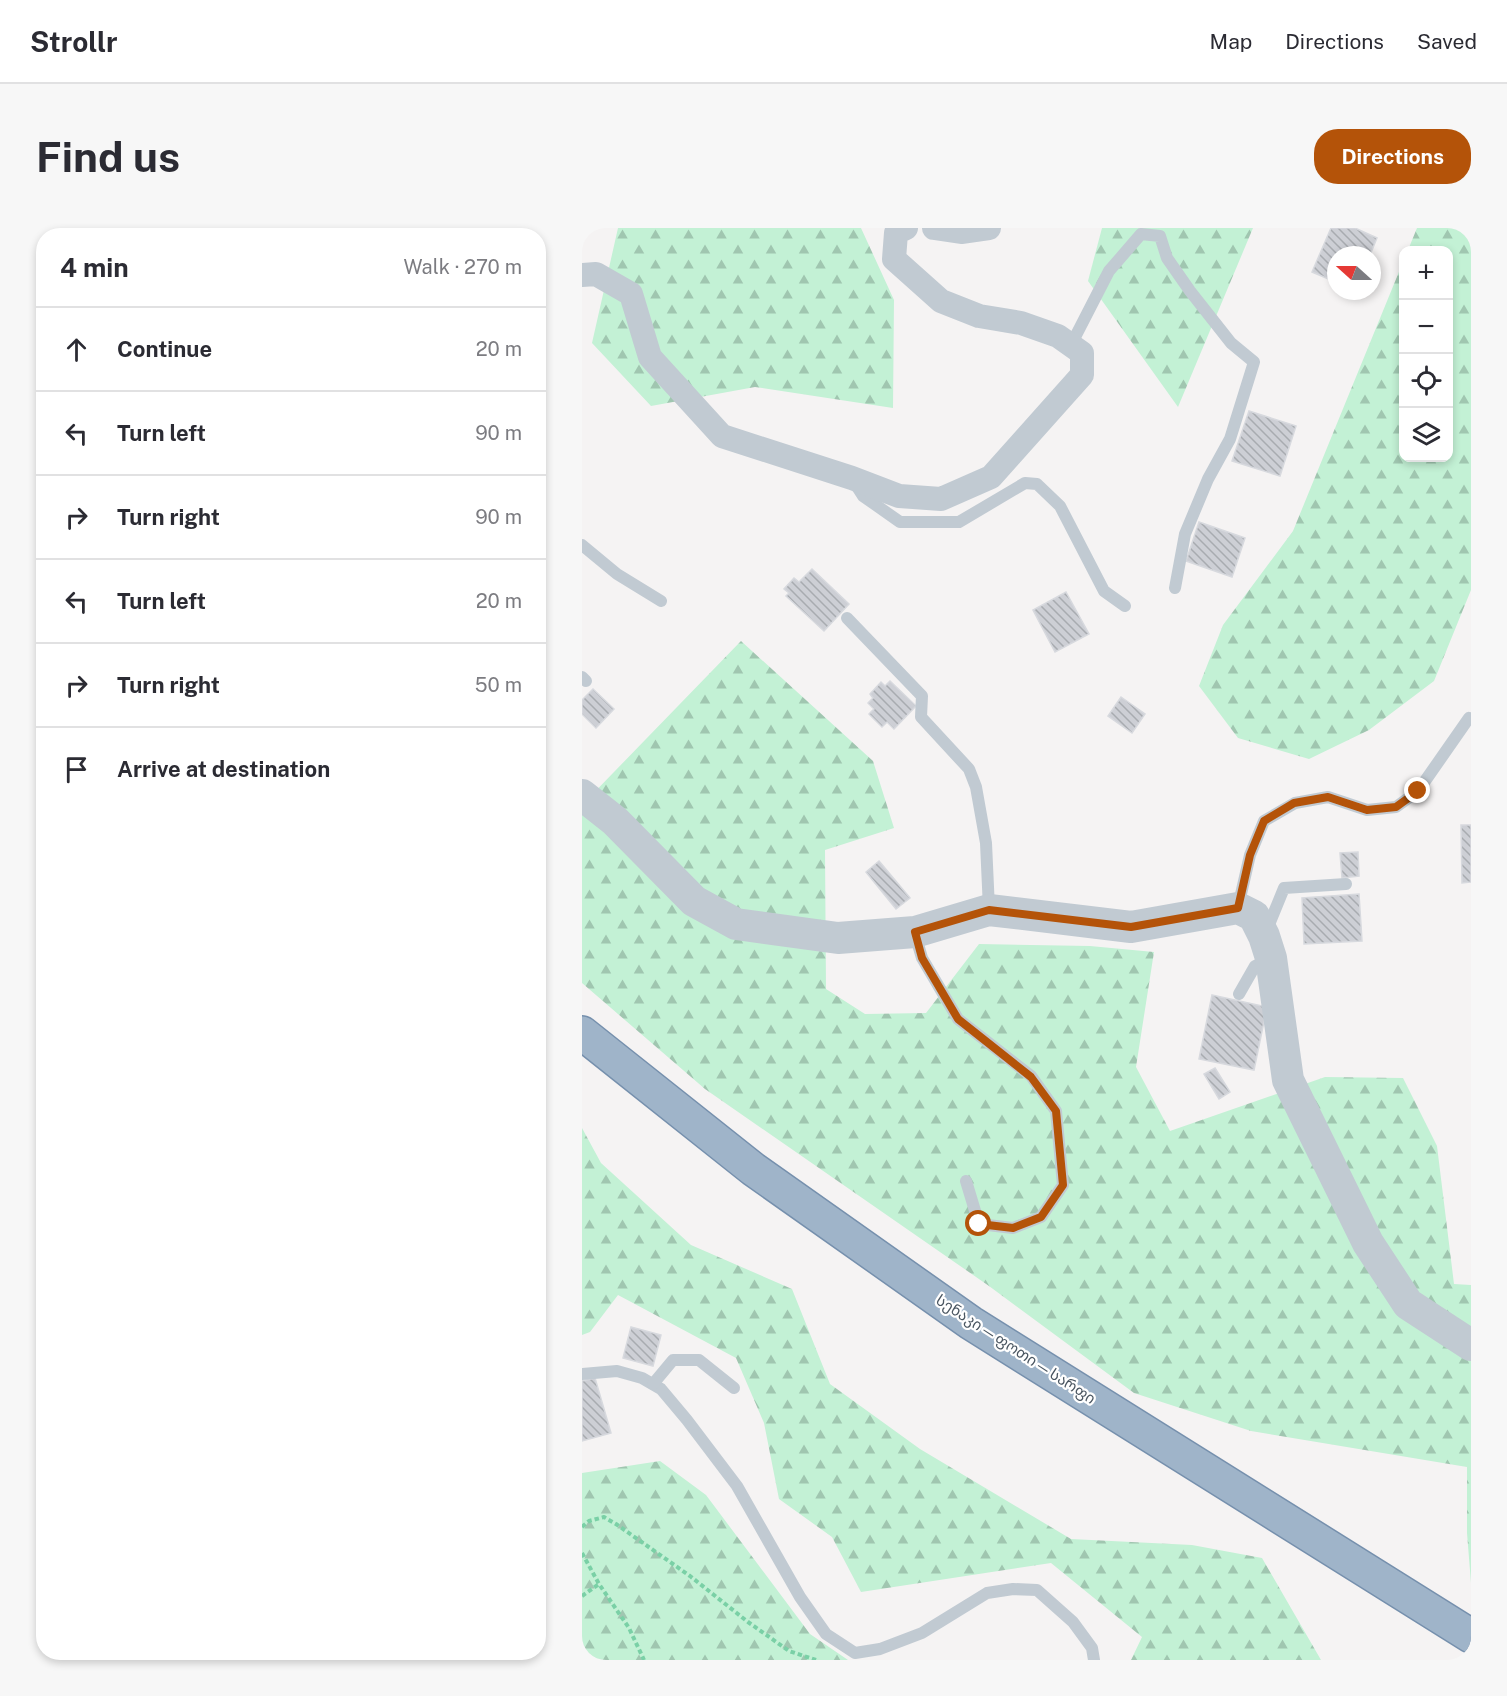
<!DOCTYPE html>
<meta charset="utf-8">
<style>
body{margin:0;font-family:"Public Sans","Noto Sans Georgian",sans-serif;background:#f7f7f7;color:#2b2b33}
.controls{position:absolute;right:18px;top:18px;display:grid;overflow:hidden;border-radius:12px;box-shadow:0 3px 9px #0003}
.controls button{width:54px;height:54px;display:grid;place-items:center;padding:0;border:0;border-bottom:2px solid #e1e1e2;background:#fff;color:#2b2b33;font:30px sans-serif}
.compass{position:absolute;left:745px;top:18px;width:54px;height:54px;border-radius:50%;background:#fff;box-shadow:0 3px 9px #0003;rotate:291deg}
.stop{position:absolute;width:18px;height:18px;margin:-14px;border:4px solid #b45309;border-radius:50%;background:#fff}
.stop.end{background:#b45309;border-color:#fff;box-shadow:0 2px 6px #0008}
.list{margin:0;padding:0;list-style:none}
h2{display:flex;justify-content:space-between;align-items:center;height:78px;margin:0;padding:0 24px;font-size:26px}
h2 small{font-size:20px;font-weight:400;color:#7c7c81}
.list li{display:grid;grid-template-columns:39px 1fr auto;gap:18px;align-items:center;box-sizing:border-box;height:84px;padding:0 24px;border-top:2px solid #e1e1e2}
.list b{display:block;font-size:22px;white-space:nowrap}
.list em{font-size:20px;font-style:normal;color:#7c7c81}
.icon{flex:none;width:33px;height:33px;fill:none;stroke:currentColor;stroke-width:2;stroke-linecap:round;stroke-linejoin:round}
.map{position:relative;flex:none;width:889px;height:1432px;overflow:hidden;border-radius:24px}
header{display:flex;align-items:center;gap:36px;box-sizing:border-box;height:84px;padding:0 30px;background:#fff;border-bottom:2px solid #e1e1e2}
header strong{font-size:28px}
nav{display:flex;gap:33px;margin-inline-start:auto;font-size:21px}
.intro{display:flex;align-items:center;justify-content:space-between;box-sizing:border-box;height:144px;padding:0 36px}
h1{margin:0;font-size:42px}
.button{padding:15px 27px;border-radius:24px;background:#b45309;color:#fff;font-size:21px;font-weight:700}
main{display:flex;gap:36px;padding:0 36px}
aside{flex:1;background:#fff;border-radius:24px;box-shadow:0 3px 9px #0003}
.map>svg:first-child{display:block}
.forest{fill:url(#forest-firs)}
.building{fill:url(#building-back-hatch);stroke:#d7d9de;stroke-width:1.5}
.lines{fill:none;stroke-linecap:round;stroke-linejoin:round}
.trunk-casing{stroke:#7690ad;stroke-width:36}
.path{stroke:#7ad0a6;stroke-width:4;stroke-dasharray:4.5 3;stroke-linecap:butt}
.service{stroke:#c1cad2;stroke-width:12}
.minor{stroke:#c1cad2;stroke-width:24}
.tertiary{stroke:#c1cad2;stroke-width:32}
.trunk{stroke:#9fb4c9;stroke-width:33}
.route{stroke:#b45309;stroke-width:8}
.labels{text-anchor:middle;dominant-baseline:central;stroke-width:4.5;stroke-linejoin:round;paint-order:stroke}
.street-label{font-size:15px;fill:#4a5661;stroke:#fff}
</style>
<header>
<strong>Strollr</strong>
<nav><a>Map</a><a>Directions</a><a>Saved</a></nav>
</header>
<div class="intro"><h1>Find us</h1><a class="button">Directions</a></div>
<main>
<aside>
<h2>4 min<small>Walk · 270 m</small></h2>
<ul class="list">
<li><svg class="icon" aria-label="ahead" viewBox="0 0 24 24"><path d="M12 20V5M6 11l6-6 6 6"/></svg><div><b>Continue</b></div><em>20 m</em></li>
<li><svg class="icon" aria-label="left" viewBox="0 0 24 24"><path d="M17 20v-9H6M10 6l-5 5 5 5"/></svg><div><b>Turn left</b></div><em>90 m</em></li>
<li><svg class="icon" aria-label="right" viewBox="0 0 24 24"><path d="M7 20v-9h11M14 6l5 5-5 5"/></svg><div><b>Turn right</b></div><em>90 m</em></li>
<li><svg class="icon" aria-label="left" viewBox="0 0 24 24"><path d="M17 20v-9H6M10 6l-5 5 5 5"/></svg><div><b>Turn left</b></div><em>20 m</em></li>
<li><svg class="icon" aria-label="right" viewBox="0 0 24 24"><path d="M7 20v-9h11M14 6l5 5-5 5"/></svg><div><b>Turn right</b></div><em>50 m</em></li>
<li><svg class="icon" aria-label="arrive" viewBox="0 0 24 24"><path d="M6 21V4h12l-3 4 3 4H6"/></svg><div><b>Arrive at destination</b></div></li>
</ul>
</aside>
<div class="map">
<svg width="889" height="1432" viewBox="0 0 889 1432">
<defs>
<pattern id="forest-firs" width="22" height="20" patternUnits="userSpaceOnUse" patternTransform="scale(1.5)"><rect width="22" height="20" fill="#c3f1d5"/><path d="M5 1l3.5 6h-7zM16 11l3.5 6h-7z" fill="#a0c6b0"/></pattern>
<pattern id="building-back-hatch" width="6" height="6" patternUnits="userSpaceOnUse" patternTransform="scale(1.5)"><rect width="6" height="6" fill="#cdcfd5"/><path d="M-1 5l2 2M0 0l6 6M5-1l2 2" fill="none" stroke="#a8abb0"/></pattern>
</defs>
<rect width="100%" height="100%" fill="#f5f3f3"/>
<g class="forest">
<path d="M36 0H279L312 72 311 180 173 159 69 178 10 115Z"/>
<path d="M520 0H671L596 179 506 53Z"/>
<path d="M835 0H889V362L852 453 787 502 727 531 656 510 617 458 641 397 711 303 821 34 822 230H866V22H826Z"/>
<path d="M159 413 291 533 312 600 243 622 244 761 283 786 344 785 397 716 508 718 572 724 554 839 588 903 743 849 821 850 855 918 872 1056 889 1057V1355L885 1305V1239L669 1203 552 1165 407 1058 123 861 0 755V577Z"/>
<path d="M0 900 19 935 109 1017 210 1061 248 1156 338 1221 489 1311 610 1317 680 1330 739 1432H549L560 1409 469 1335 279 1364 250 1309 197 1271 182 1195 154 1130 36 1067 8 1104 0 1107Z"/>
<path d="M78 1233 124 1267 228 1406 266 1432H0V1245Z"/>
</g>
<g class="building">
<path d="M749 0H773L795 10 788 27H754V54L730 44Z"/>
<path d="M667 183 714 198 698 248 650 233Z"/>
<path d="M617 294 663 310 650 349 604 333Z"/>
<path d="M230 341 267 376 242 403 204 368 207 365 202 361 212 350 217 354Z"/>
<path d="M484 364 507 406 473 424 451 382Z"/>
<path d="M308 453 334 478 312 501 305 494 300 499 287 486 292 481 286 475 291 470 288 466 299 454 303 458Z"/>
<path d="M11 461 32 481 14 500 0 486V472Z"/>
<path d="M539 469 563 486 550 505 526 488Z"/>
<path d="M879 597H889V654L880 655Z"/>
<path d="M776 624 777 648 760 650 758 625Z"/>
<path d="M297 633 328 670 314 681 284 644Z"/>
<path d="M777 666 780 713 722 716 720 670Z"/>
<path d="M630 767 685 779 672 842 617 831Z"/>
<path d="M633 840 648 864 637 871 622 846Z"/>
<path d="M49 1099 79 1107 71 1138 41 1130Z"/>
<path d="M13 1150 29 1205 0 1213V1153Z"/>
</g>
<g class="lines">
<g class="trunk-casing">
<path id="trunk" d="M0 805 171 941 389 1095 889 1408"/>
</g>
<g class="path">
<path d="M0 1299 7 1293 22 1289 34 1296 108 1348 166 1394 207 1423 234 1432"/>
<path d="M0 1325 17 1356 47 1400 62 1432"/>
<path d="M0 1368 17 1356"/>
</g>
<g class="service">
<path d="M489 117 527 43 559 6 578 8 585 30 608 63 649 115 672 134 648 211 626 251 603 306 593 360"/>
<path d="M272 254 281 268 318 294H377L443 255 455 256 478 278 522 363 543 378"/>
<path d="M0 317 35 346 79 373"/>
<path d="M265 390 340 468 339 489 387 541 394 559 404 615 407 681"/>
<path d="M0 449 4 453"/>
<path d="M656 679 668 627 682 593 713 575 746 569 785 582 814 579 836 563 887 490 889 491"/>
<path d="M684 704 702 660 764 656"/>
<path d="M333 706 340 730 376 791 449 848 474 883 481 957 459 989 431 1000 397 996 384 953"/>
<path d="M657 766 673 738 689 730"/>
<path d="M0 1146 35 1143 60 1150 79 1161 105 1192 155 1258 218 1369 244 1406 273 1425 298 1421 340 1405 405 1365 431 1361 455 1362 491 1394 510 1420 512 1432"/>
<path d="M71 1156 91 1132H117L152 1160"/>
</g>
<g class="minor">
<path d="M352 0 379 4 407 0"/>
<path d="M0 47 14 46 49 66 68 129 140 208 270 250 317 268 359 271 409 249 500 147V125L476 108 439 95 397 88 359 73 312 31 314 5 324 0"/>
</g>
<path class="tertiary" d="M0 567 33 593 112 673 154 696 256 710 333 704 407 682 549 699 656 680 672 688 682 708 689 730 706 852 786 1015 826 1076 889 1117"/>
<use href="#trunk" class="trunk"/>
</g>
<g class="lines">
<path class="route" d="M397 996 431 1000 459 989 481 957 474 883 449 849 376 791 340 730 333 704 407 682 549 699 656 680 668 627 682 593 712 575 746 569 785 582 814 579 836 563"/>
</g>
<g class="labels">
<g class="street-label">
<text transform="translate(434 1121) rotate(33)">სენაკი — ფოთი — სარფი</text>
</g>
</g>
</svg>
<div class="controls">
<button>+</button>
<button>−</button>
<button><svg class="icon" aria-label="locate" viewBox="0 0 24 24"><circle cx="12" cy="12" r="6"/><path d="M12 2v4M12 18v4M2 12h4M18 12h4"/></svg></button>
<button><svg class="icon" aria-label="layers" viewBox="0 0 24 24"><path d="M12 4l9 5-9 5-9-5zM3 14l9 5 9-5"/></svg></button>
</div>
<svg class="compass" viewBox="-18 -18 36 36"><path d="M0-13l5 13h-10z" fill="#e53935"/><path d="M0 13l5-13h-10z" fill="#7c7c81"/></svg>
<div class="stop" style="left:397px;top:996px"></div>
<div class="stop end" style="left:836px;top:563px"></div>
</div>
</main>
